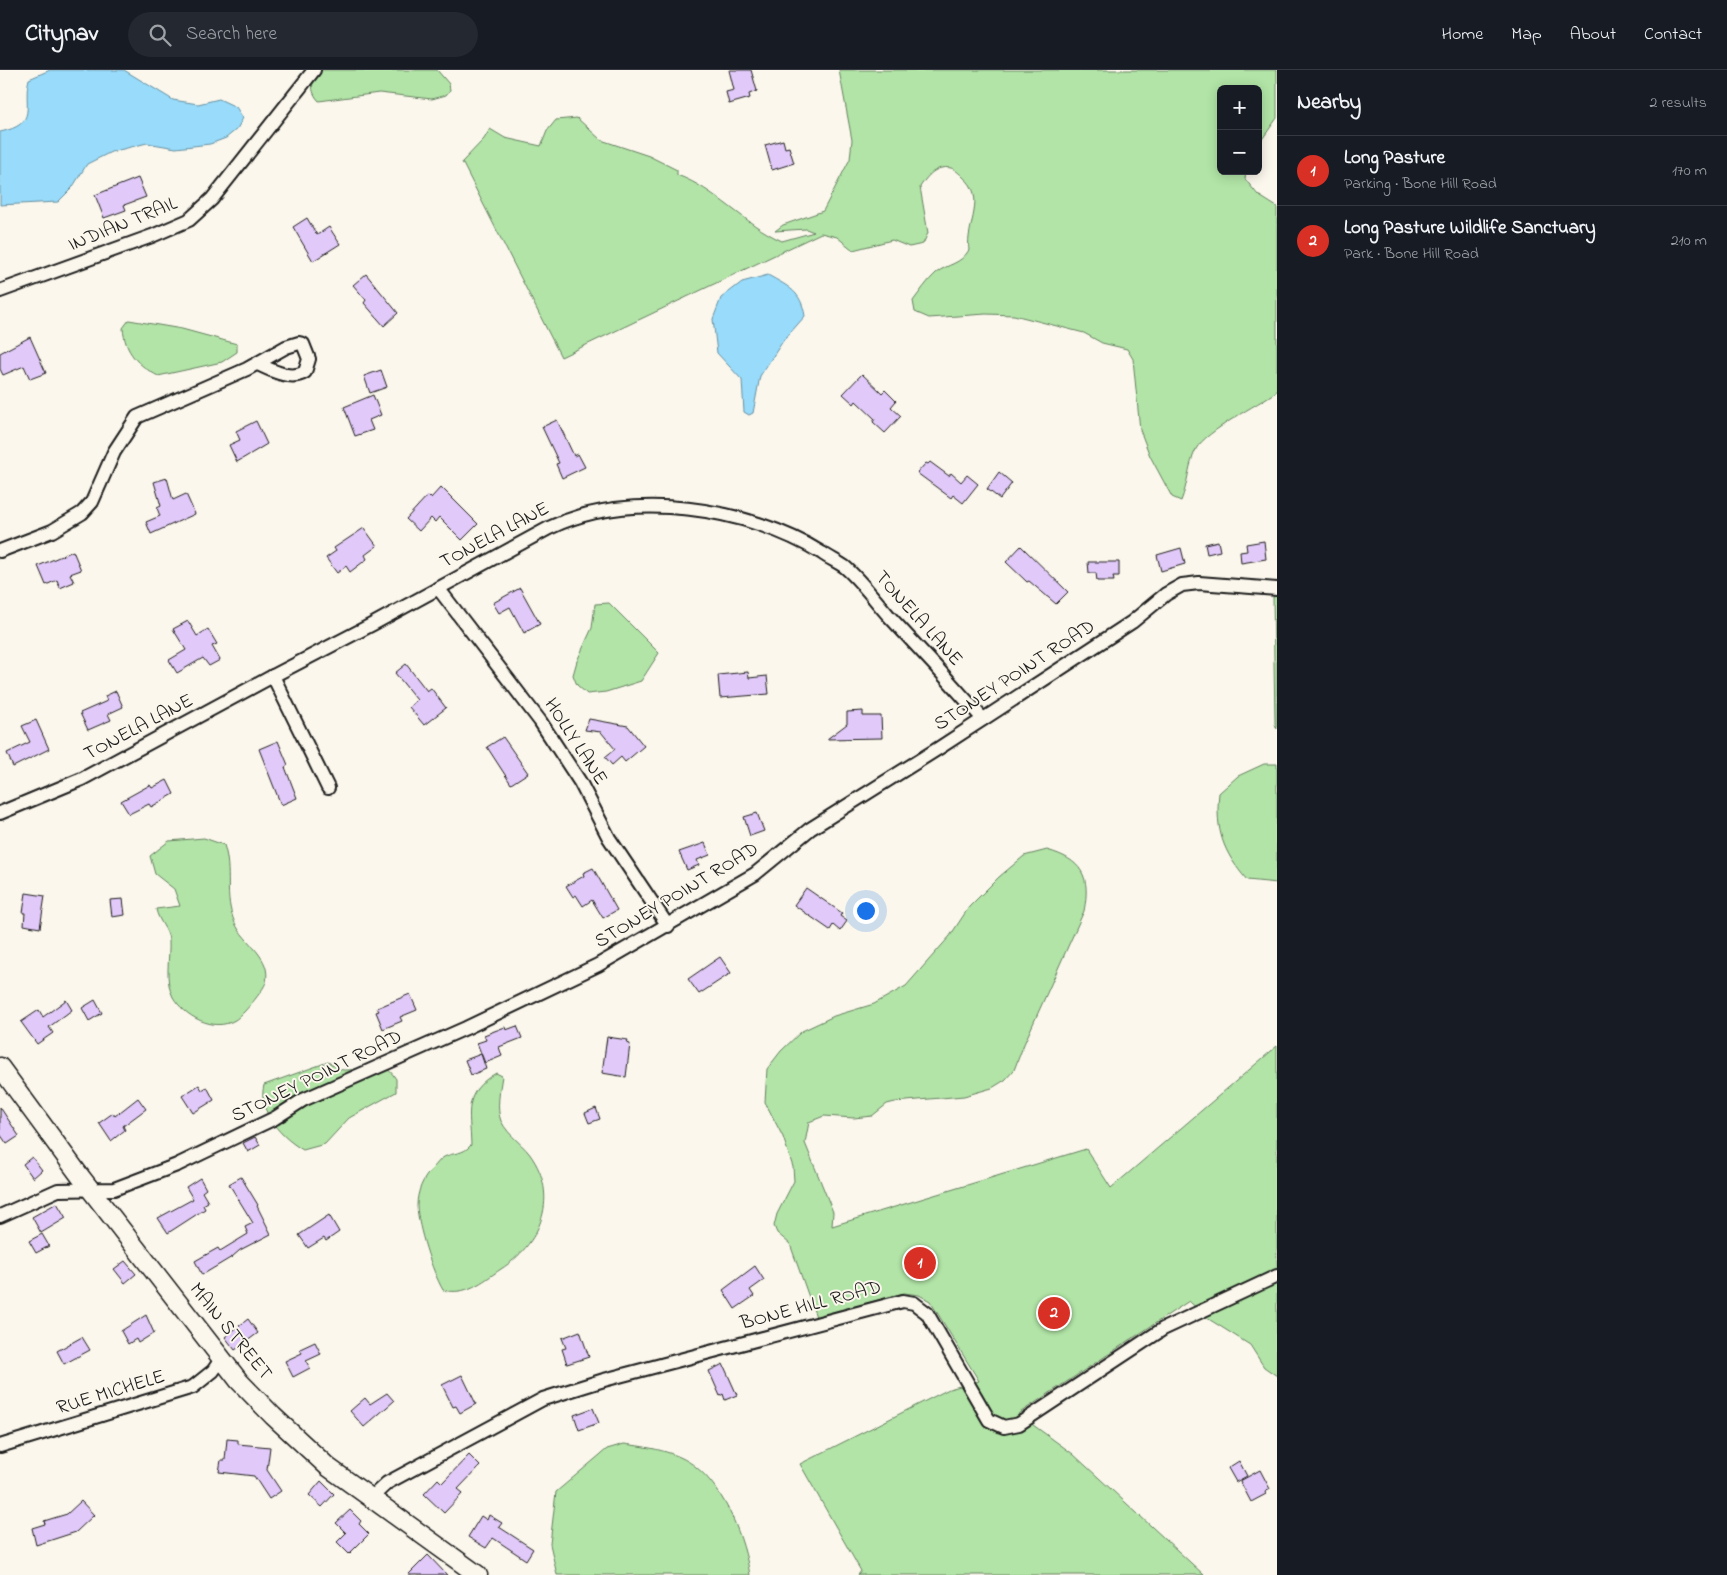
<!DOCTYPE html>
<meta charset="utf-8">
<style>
body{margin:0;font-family:"Indie Flower",sans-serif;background:#242831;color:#f1f3f6}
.controls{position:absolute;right:15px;top:15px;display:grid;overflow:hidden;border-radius:8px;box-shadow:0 2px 12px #0003}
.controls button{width:45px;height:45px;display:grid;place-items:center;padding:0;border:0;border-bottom:1px solid #363941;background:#171b24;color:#f1f3f6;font:25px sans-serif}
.you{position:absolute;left:865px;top:840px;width:18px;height:18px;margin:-12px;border:4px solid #fff;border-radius:50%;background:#1a73e8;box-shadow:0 0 0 8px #1a73e833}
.badge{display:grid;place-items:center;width:32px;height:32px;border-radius:50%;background:#d93025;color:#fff;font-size:16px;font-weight:700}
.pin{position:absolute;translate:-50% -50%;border:2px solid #fff;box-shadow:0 1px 5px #0006}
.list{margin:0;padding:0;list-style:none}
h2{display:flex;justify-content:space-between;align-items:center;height:65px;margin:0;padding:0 20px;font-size:21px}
h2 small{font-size:16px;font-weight:400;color:#9ea1a6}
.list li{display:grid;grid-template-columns:32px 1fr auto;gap:15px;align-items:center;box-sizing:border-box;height:70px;padding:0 20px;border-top:1px solid #363941}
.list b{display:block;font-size:19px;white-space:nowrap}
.list p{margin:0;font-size:16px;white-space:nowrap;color:#9ea1a6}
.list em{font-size:16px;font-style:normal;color:#9ea1a6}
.icon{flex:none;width:28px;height:28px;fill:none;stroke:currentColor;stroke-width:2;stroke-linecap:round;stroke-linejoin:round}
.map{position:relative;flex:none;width:1277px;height:1505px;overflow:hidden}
header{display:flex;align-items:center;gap:30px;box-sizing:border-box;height:70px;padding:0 25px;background:#171b24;border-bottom:1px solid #363941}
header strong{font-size:24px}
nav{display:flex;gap:28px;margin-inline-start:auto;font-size:18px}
.search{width:350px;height:45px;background:#242831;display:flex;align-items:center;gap:12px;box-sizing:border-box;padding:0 18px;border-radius:28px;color:#9ea1a6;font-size:19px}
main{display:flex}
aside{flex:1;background:#171b24}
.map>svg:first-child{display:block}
.green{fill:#b1e4a6;stroke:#668061}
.water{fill:#98dbfa;stroke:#668fa1}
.building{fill:#e1c9f9;stroke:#1c1c1c}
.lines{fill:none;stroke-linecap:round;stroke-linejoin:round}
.street-casing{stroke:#1c1c1c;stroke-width:16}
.secondary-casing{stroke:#1c1c1c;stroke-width:21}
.street{stroke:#fbf7ec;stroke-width:12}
.secondary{stroke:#fbf7ec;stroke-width:18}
.labels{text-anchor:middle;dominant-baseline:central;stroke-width:4;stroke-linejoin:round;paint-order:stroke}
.street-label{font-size:20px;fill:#1c1c1c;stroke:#fbf7ec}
</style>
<header>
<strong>Citynav</strong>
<div class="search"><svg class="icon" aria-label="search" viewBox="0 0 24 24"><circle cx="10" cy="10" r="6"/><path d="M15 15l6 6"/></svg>Search here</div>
<nav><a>Home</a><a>Map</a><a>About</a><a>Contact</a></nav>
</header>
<main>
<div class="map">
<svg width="1277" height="1505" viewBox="0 0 1277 1505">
<rect width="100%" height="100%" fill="#fbf7ec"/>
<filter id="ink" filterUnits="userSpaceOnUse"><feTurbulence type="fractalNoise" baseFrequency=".02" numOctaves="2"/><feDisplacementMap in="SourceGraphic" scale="10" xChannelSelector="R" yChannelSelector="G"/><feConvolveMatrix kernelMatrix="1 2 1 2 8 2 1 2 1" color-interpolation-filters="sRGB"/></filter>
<g filter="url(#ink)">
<g class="green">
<path d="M318 0H437L449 14 450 20 446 25 432 29 379 23 319 31C309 20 312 12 318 0Z"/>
<path d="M839 0H1277V48L1258 75V19H1221V101H1246L1245 109 1258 125 1277 137V321C1258 335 1206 361 1196 379 1188 395 1188 414 1181 431L1172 427 1150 386 1140 360 1133 289 1127 279 1102 273 1084 263 1014 245 986 244 929 248 915 242 913 231C920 222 927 211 936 203 949 193 960 195 969 180 965 156 988 127 963 107 960 104 955 99 951 98 936 95 927 106 920 117L928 163 923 174 909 177 892 170 853 180 837 167 821 163 561 287 462 92 484 69 490 59 505 68 541 76 547 61 556 50 577 48 601 70 649 86 677 100V105C716 119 744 154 782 171L814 162 806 159 775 161 783 155 823 141 850 89 852 70Z"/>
<path d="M129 250 182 259 237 274V282L222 292 158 306C138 295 125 283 123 258Z"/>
<path d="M1277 526V659L1275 654 1273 527Z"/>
<path d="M609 533 659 583 641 611 606 622 587 624 577 615 573 605 577 591 592 558 595 534Z"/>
<path d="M1264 694H1277V813L1247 810C1223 782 1215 760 1219 723L1238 706Z"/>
<path d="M204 768 224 775C233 802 223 826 235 853 244 873 272 887 266 912 264 920 242 946 235 950 214 963 184 946 173 927 164 910 170 888 169 870 168 859 158 851 156 839L180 836 174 819 155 804 150 786 169 771Z"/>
<path d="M1047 780C1082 790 1091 806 1084 841L1024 974 1014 1000 1005 1010 992 1018 964 1026 895 1032 887 1034 872 1046 854 1048 824 1046 809 1052 805 1073 833 1142 832 1156 1086 1079 1111 1118 1277 976V1306L1264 1297 1250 1275 1207 1248 1189 1231 1018 1344 1073 1384 1204 1505H858L861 1501 800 1394 949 1319 979 1311 930 1231 919 1225 904 1223 816 1247 790 1174 777 1163 774 1156 777 1144 794 1111 793 1097 783 1067 765 1032 767 999 781 981 802 961 834 946 874 934 906 916 950 866 969 837 999 807 1024 786Z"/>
<path d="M328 992C334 995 340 1001 346 1000 367 1000 381 985 396 1009V1022L349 1048 325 1074 303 1080C282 1068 257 1042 264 1015Z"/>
<path d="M496 1003 502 1006C500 1019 496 1039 501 1051 509 1067 525 1075 533 1089 559 1130 539 1175 501 1199 482 1212 466 1226 443 1220 432 1201 418 1157 417 1136 417 1121 423 1108 433 1098 436 1095 440 1089 444 1087 454 1082 463 1085 471 1075 470 1042 462 1023 496 1003Z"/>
<path d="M624 1374C647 1377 677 1381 696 1397 726 1421 744 1469 750 1505H557L550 1474 556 1422 607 1379Z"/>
</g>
<g class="water">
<path d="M50 0H124L173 30 198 34 219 29 236 37 243 48 237 59 226 68 210 74 176 78 147 73 111 82 87 94 72 118 58 132 0 135V62C40 54 22 35 29 9Z"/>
<path d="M768 205C789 217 801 221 805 246L783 271 760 306 753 343 749 345 744 342 742 310 717 283 713 249 721 228 742 212Z"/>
</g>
<g class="building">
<path d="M729 0H751L757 21 749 24 750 28 729 34 726 22 734 20Z"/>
<path d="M783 70 785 78 789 77 794 93 772 100 765 75Z"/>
<path d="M138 108 146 127 124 135 126 140 104 148 95 125Z"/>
<path d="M307 148 317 165 329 157 340 174 313 191 293 157Z"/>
<path d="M366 204 398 243 384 256 364 233 366 230 353 215Z"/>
<path d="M30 267 46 303 30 309 24 296 3 305 0 299V283Z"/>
<path d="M381 300 387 317 370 323 364 306Z"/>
<path d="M862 304 882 323 885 320 896 331 891 337 901 346 885 363 873 352 875 349 856 331 854 334 843 324Z"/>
<path d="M373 325 381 345 369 350 373 360 355 366 344 337Z"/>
<path d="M557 350 574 386 578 384 585 397 562 408 556 394 559 393 542 357Z"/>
<path d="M256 351 267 374 237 392 229 375 240 370 236 361Z"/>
<path d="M930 392 949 406 951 403 961 412 967 405 978 414 963 433 953 425 951 428 917 403 926 393 928 394Z"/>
<path d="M999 402 1012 413 1000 429 987 419Z"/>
<path d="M167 408 173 430 186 424 195 444 151 464 146 452 160 446 157 438 161 436 154 412Z"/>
<path d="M441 417 478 454 462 470 439 447 435 452 431 448 419 461 406 449 428 425 431 428Z"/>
<path d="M364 458 377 476 365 485 367 489 350 502 346 496 337 503 326 488 336 481 334 478Z"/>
<path d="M1218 471 1220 481 1207 484 1205 474Z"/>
<path d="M1264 471 1266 489 1241 493 1240 482 1247 481 1246 474Z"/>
<path d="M1021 476 1068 522 1056 534 1029 511 1027 512 1006 492Z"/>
<path d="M1181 478 1185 494 1161 501 1157 485Z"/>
<path d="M73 481 81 500 70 504 74 512 60 518 57 510 46 515 38 496Z"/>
<path d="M1088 492H1119V506H1113L1114 511H1097L1096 503H1089Z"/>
<path d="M520 518 540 554 524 563 510 537 499 543 493 533Z"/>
<path d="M188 551 197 566 208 559 217 574 212 576 220 590 209 596 203 588 177 603 169 590 186 580 173 559Z"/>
<path d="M406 594 427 621 431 618 446 638 424 655 409 637 417 630 395 603Z"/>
<path d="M748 602 749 608 767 606 769 624 720 628 718 605Z"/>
<path d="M116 621 123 637 108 644 111 650 88 660 80 643 107 631 105 626Z"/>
<path d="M863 641V646H881L882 668 827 669 847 654V642Z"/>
<path d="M589 649 628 656 644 676 625 692 621 687 612 695 605 687 615 679 601 662 585 660Z"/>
<path d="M36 650 49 679 13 697 7 683 30 672 22 656Z"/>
<path d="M503 667 528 703 511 714 487 677Z"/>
<path d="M278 671 288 695 285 697 297 728 281 735 259 679Z"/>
<path d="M167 710 174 724 151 737 149 734 129 744 121 731 150 715 152 718Z"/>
<path d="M757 743 764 761 750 766 744 747Z"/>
<path d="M705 773 710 785 697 790 699 795 687 800 679 782Z"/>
<path d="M593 798 617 840 603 848 592 830 583 836 576 825 573 827 566 816 584 806 583 803Z"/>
<path d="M806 818 842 843 840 846 847 851 840 861 833 855 830 860 794 835Z"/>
<path d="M26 823 45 826 40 858 24 855 25 843H23Z"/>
<path d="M123 829 125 845 112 847 110 830Z"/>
<path d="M720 887 731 903 699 924 688 909Z"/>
<path d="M410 924 417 940 400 947 402 951 383 959 376 942 379 941 377 938Z"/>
<path d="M66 930 72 940 49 957 53 963 37 974 21 952 39 940 43 947Z"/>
<path d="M95 930 102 943 89 951 82 938Z"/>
<path d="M517 956 522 968 499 977 502 986 485 993 477 973 486 970 484 965 505 957 506 960Z"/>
<path d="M607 967 628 970 627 973 630 974 626 1007 602 1003Z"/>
<path d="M481 984 486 999 471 1005 465 990Z"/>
<path d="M199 1015 202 1020 207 1017 214 1030 193 1043 182 1026Z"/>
<path d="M138 1028 146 1039 123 1056 125 1060 111 1071 99 1053 113 1043 115 1046Z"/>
<path d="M0 1037 19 1066 7 1074 0 1064Z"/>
<path d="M596 1038 600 1049 589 1053 585 1043Z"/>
<path d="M255 1067 260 1075 248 1082 243 1073Z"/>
<path d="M32 1087 42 1100 33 1108 23 1094Z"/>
<path d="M241 1107 258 1135 257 1136 271 1164 240 1180 232 1187 202 1205 195 1191 218 1178 220 1181 248 1164 245 1157 253 1153 229 1114Z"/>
<path d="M200 1108 206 1119 202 1122 208 1132 203 1135 205 1139 168 1163 158 1148 193 1129 186 1117Z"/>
<path d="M57 1133 66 1148 41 1163 32 1147Z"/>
<path d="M329 1145 339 1162 326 1171 324 1168 308 1178 299 1165Z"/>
<path d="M42 1164 49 1176 36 1183 29 1171Z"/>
<path d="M125 1191 136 1204 125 1213 114 1199Z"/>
<path d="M755 1196 764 1210 750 1220 754 1226 735 1239 723 1220Z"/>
<path d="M146 1245 154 1263 138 1273 136 1269 128 1274 121 1261Z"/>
<path d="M248 1249 258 1263 235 1280 225 1267Z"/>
<path d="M580 1261 589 1287 567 1294 562 1279 566 1278 562 1268Z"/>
<path d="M82 1267 90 1280 64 1294 57 1281Z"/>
<path d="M315 1272 321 1284 306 1291 310 1298 293 1307 285 1291 302 1283 300 1279Z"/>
<path d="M723 1294 737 1325 725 1330 723 1324 720 1326 709 1301Z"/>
<path d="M462 1305 476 1334 460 1343 456 1336 453 1337 442 1315Z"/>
<path d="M387 1323 394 1331 364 1357 350 1341 365 1328 370 1334Z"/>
<path d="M593 1338 599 1353 579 1360 574 1345Z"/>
<path d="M227 1369 238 1370V1374L270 1377 267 1400 281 1421 269 1429 254 1406 219 1402 221 1390H225Z"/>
<path d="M469 1385 480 1396 458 1419 463 1423 444 1443 424 1424 438 1409 442 1413Z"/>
<path d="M1239 1391 1247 1406 1236 1412 1228 1398Z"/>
<path d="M1260 1400 1270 1419 1265 1422 1266 1424 1251 1432 1240 1411Z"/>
<path d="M321 1411 334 1424 322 1437 309 1425Z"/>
<path d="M81 1431 94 1445 76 1462 36 1475 32 1458 45 1454 44 1451 67 1444Z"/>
<path d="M350 1440 361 1451 359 1454 369 1464 349 1484 337 1472 346 1463 336 1453Z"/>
<path d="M489 1445 502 1453 499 1457 533 1479 526 1490 493 1468 486 1478 468 1467 481 1446 487 1450Z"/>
<path d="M428 1485 447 1505H408Z"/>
</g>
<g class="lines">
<g class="street-casing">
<g id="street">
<path d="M0 221 152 166 189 150 212 129 314 0"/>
<path d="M0 481 52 461 82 443 92 432 114 382 137 347 247 299 286 277 299 273 303 274 309 289 305 302C291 311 271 300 258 294"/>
<path d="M438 518 540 651 580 712 609 768 668 856"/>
<path d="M273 606 328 718"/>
<path d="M0 743 82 709 273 606 373 554 549 458C630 419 747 437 822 483 829 488 838 492 845 497 861 511 874 529 888 545 920 579 952 614 983 649"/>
<path d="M0 1146 58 1120 114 1119 177 1095 275 1048 303 1030 466 958 598 895 755 804 810 759 939 678 1132 552 1166 524 1182 515 1199 513 1277 519"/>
<path d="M0 1376 193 1317 213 1301 222 1288"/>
<path d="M372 1427 387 1413 543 1329 604 1310 903 1231 914 1233 927 1243 989 1350 1004 1357 1019 1354 1163 1259 1277 1206"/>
</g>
</g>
<g class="secondary-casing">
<path id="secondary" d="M0 997 80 1106 239 1311 273 1346 328 1397 478 1505"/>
</g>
<use href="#street" class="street"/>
<use href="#secondary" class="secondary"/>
</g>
</g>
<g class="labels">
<g class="street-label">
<text transform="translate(123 155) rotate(-22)">INDIAN TRAIL</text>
<text transform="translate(495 466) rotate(-28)">TONELA LANE</text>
<text transform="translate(918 549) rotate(48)">TONELA LANE</text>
<text transform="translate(1015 606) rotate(-33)">STONEY POINT ROAD</text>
<text transform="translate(139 658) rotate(-28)">TONELA LANE</text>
<text transform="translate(575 672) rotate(57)">HOLLY LANE</text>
<text transform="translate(677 826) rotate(-31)">STONEY POINT ROAD</text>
<text transform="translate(317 1007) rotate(-26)">STONEY POINT ROAD</text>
<text transform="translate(811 1236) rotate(-15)">BONE HILL ROAD</text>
<text transform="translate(230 1262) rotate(51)">MAIN STREET</text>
<text transform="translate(111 1323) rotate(-17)">RUE MICHELE</text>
</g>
</g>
</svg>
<div class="controls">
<button>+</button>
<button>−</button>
</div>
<div class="you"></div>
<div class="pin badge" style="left:920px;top:1193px">1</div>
<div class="pin badge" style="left:1054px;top:1243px">2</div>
</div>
<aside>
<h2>Nearby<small>2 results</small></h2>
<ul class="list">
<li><span class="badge">1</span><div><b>Long Pasture</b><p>Parking · Bone Hill Road</p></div><em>170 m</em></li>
<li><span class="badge">2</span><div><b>Long Pasture Wildlife Sanctuary</b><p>Park · Bone Hill Road</p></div><em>210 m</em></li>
</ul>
</aside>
</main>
